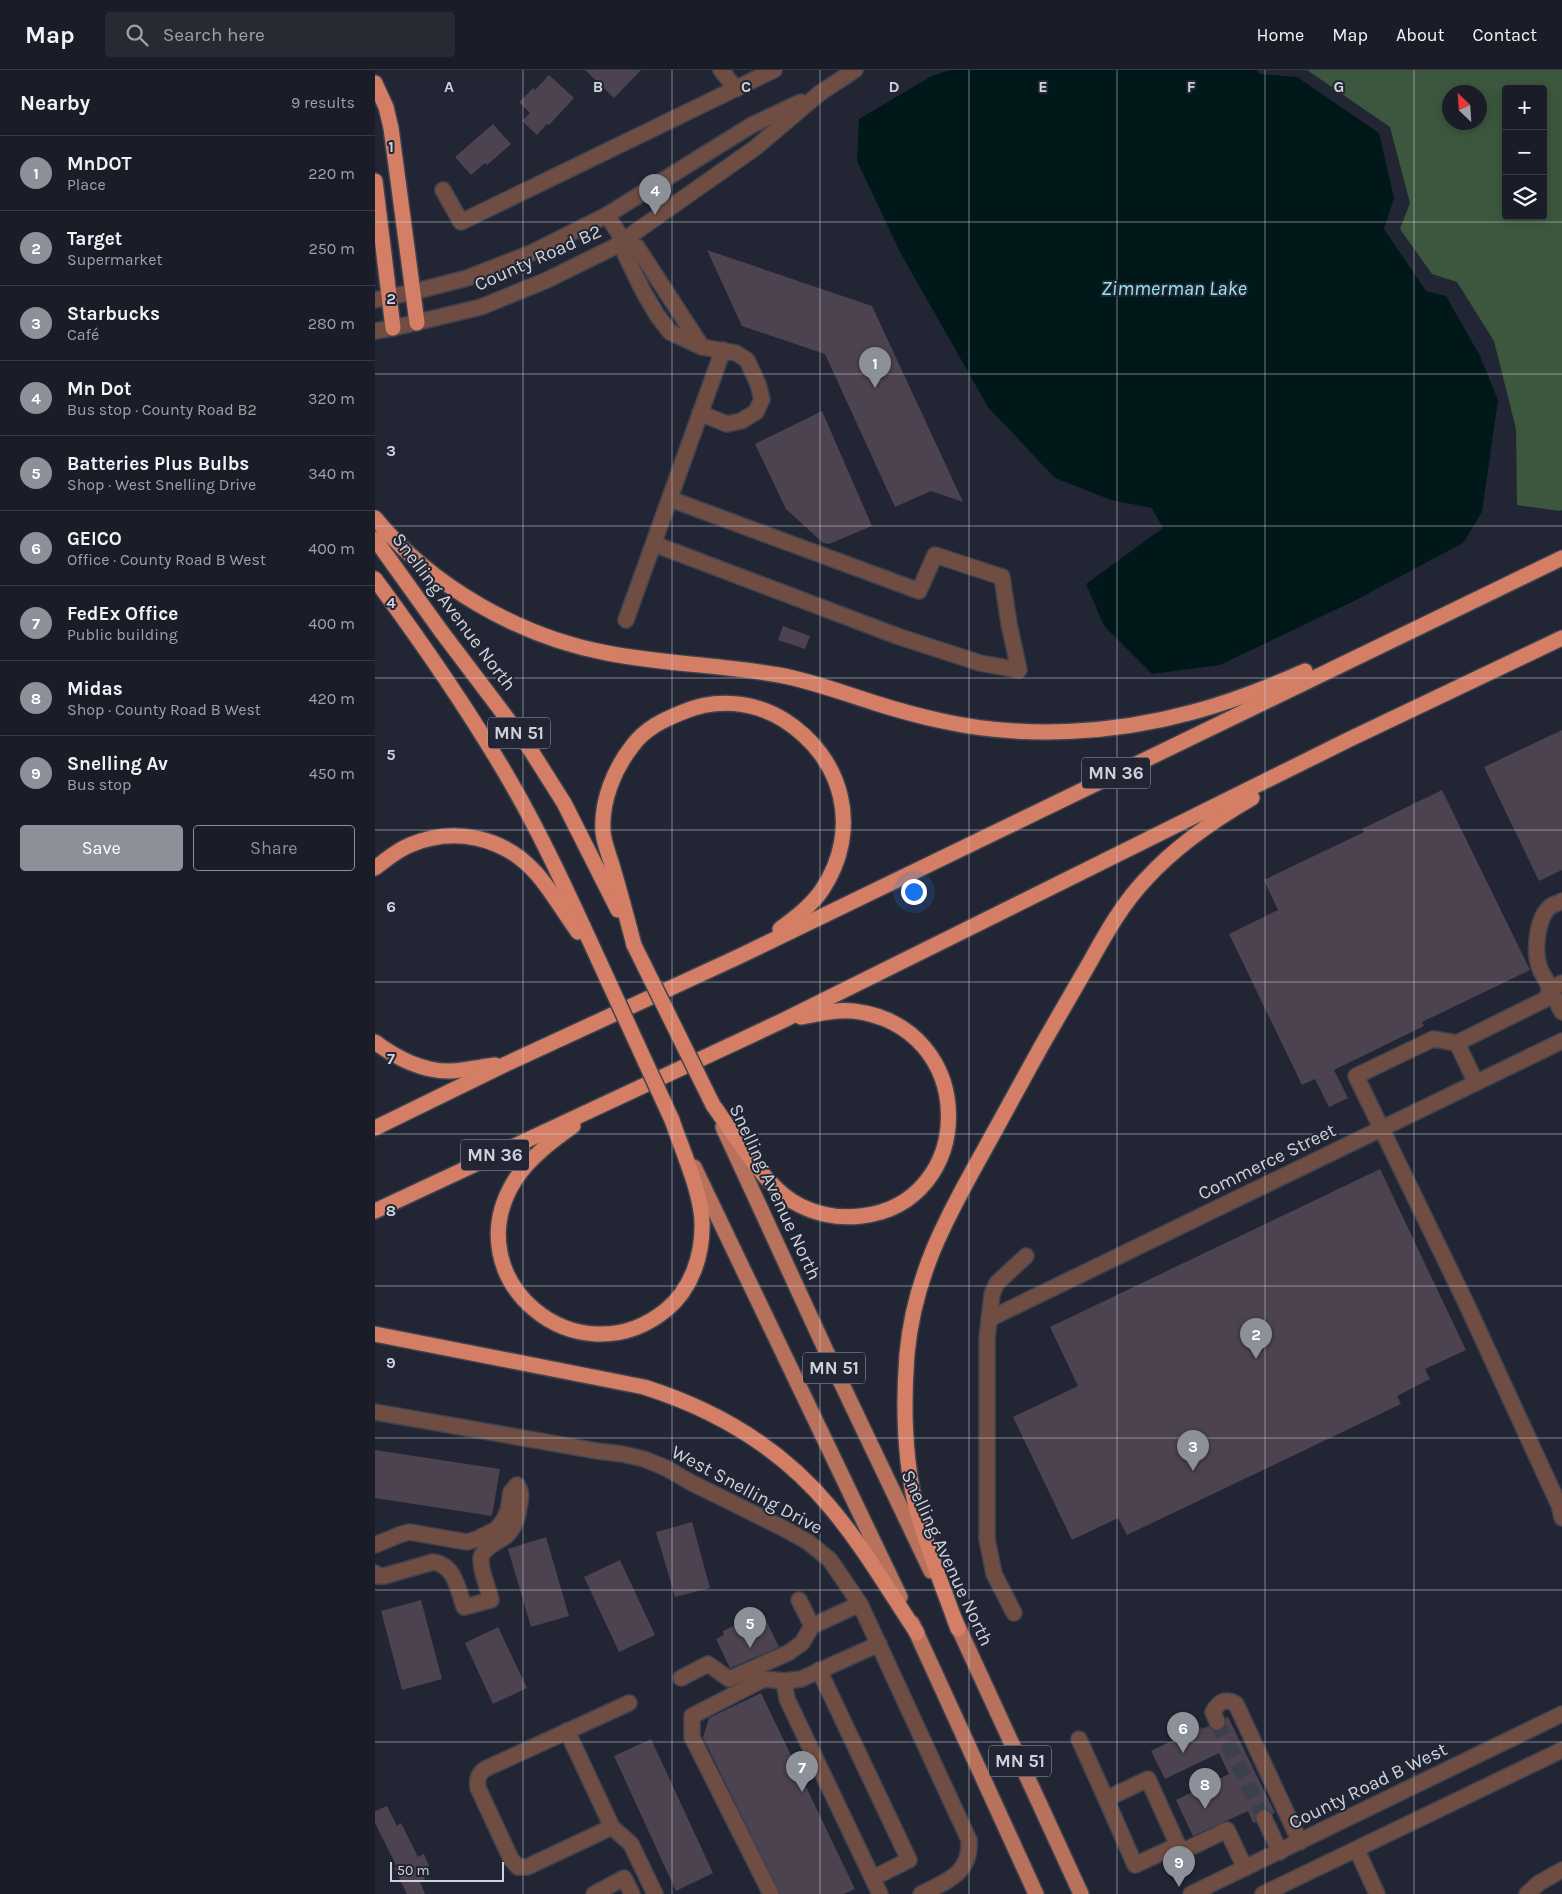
<!DOCTYPE html>
<meta charset="utf-8">
<style>
body{margin:0;font-family:Karla,sans-serif;background:#272933;color:#f1f3f6}
.controls{position:absolute;right:15px;top:15px;display:grid;overflow:hidden;border-radius:5px;box-shadow:0 2px 12px #0003}
.controls button{width:45px;height:45px;display:grid;place-items:center;padding:0;border:0;border-bottom:1px solid #383a44;background:#1a1c27;color:#f1f3f6;font:25px sans-serif}
.compass{position:absolute;left:1067px;top:15px;width:45px;height:45px;border-radius:50%;background:#1a1c27;box-shadow:0 2px 12px #0003;rotate:335deg}
.scale{position:absolute;left:15px;bottom:12px;width:114px;box-sizing:border-box;padding-left:5px;border:2px solid #cfd2db;border-top:0;font-size:14px;line-height:18px;white-space:nowrap;color:#cfd2db;-webkit-text-stroke:4px #222634;paint-order:stroke}
.you{position:absolute;left:538px;top:821px;width:18px;height:18px;margin:-12px;border:4px solid #fff;border-radius:50%;background:#1a73e8;box-shadow:0 0 0 8px #1a73e833}
.badge{display:grid;place-items:center;width:32px;height:32px;border-radius:50%;background:#8c9099;color:#fff;font-size:16px;font-weight:700}
.pin{position:absolute;translate:-50% -41px;filter:drop-shadow(0 1px 2px #0008)}
.pin::after{content:'';position:absolute;top:26px;width:18px;height:15px;background:inherit;clip-path:polygon(0 0,100% 0,50% 100%)}
.list{margin:0;padding:0;list-style:none}
h2{display:flex;justify-content:space-between;align-items:center;height:65px;margin:0;padding:0 20px;font-size:21px}
h2 small{font-size:16px;font-weight:400;color:#9fa1a7}
.list li{display:grid;grid-template-columns:32px 1fr auto;gap:15px;align-items:center;box-sizing:border-box;height:75px;padding:0 20px;border-top:1px solid #383a44}
.list b{display:block;font-size:19px;white-space:nowrap}
.list p{margin:0;font-size:16px;white-space:nowrap;color:#9fa1a7}
.list em{font-size:16px;font-style:normal;color:#9fa1a7}
.actions{display:flex;gap:10px;padding:15px 20px}
.actions a{flex:1;padding:11px 0;border:1px solid #8c9099;border-radius:5px;text-align:center;font-size:18px;color:#8c9099}
.actions .main{background:#8c9099;color:#fff}
.icon{flex:none;width:28px;height:28px;fill:none;stroke:currentColor;stroke-width:2;stroke-linecap:round;stroke-linejoin:round}
.map{position:relative;flex:none;width:1187px;height:1824px;overflow:hidden}
header{display:flex;align-items:center;gap:30px;box-sizing:border-box;height:70px;padding:0 25px;background:#1a1c27;border-bottom:1px solid #383a44}
header strong{font-size:24px}
nav{display:flex;gap:28px;margin-inline-start:auto;font-size:18px}
.search{width:350px;height:45px;background:#272933;display:flex;align-items:center;gap:12px;box-sizing:border-box;padding:0 18px;border-radius:5px;color:#9fa1a7;font-size:19px}
main{display:flex}
aside{flex:1;background:#1a1c27}
.map>svg:first-child{display:block}
.green{fill:#3d573e;fill-rule:evenodd}
.water{fill:#001819}
.building{fill:#4c4250}
.lines{fill:none;stroke-linecap:round;stroke-linejoin:round}
.minor-tunnel{stroke:#3c404d;stroke-width:15;stroke-dasharray:15 8;stroke-linecap:butt}
.minor-casing{stroke:#3e424f;stroke-width:18}
.major-casing{stroke:#3e424f;stroke-width:18}
.highway-casing{stroke:#3e424f;stroke-width:18}
.minor{stroke:#704d42;stroke-width:15}
.major{stroke:#b8715b;stroke-width:15}
.highway{stroke:#d47f65;stroke-width:15}
.highway-bridge-casing{stroke:#3e424f;stroke-width:18;stroke-linecap:butt}
.highway-bridge{stroke:#d47f65;stroke-width:15}
.grid{fill:none;stroke:#cfd2db;stroke-width:1;stroke-opacity:0.55}
.labels{text-anchor:middle;dominant-baseline:central;stroke-width:4;stroke-linejoin:round;paint-order:stroke}
.shield{fill:#222634;stroke:#9b9ea9;stroke-width:1}
.shield-label{font-size:18px;font-weight:bold;fill:#cfd2db}
.street-label{font-size:19px;fill:#cfd2db;stroke:#222634}
.water-label{font-size:20px;font-style:italic;fill:#93e7ed;stroke:#222634}
.grid-label{font-size:16px;text-anchor:middle;font-weight:bold;fill:#cfd2db;stroke:#222634;stroke-width:4;stroke-linejoin:round;paint-order:stroke}
</style>
<header>
<strong>Map</strong>
<div class="search"><svg class="icon" aria-label="search" viewBox="0 0 24 24"><circle cx="10" cy="10" r="6"/><path d="M15 15l6 6"/></svg>Search here</div>
<nav><a>Home</a><a>Map</a><a>About</a><a>Contact</a></nav>
</header>
<main>
<aside>
<h2>Nearby<small>9 results</small></h2>
<ul class="list">
<li><span class="badge">1</span><div><b>MnDOT</b><p>Place</p></div><em>220 m</em></li>
<li><span class="badge">2</span><div><b>Target</b><p>Supermarket</p></div><em>250 m</em></li>
<li><span class="badge">3</span><div><b>Starbucks</b><p>Café</p></div><em>280 m</em></li>
<li><span class="badge">4</span><div><b>Mn Dot</b><p>Bus stop · County Road B2</p></div><em>320 m</em></li>
<li><span class="badge">5</span><div><b>Batteries Plus Bulbs</b><p>Shop · West Snelling Drive</p></div><em>340 m</em></li>
<li><span class="badge">6</span><div><b>GEICO</b><p>Office · County Road B West</p></div><em>400 m</em></li>
<li><span class="badge">7</span><div><b>FedEx Office</b><p>Public building</p></div><em>400 m</em></li>
<li><span class="badge">8</span><div><b>Midas</b><p>Shop · County Road B West</p></div><em>420 m</em></li>
<li><span class="badge">9</span><div><b>Snelling Av</b><p>Bus stop</p></div><em>450 m</em></li>
</ul>
<div class="actions"><a class="main">Save</a><a>Share</a></div>
</aside>
<div class="map">
<svg width="1187" height="1824" viewBox="0 0 1187 1824">
<rect width="100%" height="100%" fill="#222634"/>
<path class="green" d="M932 0H1187V440L1185 441 1142 435 1141 359 1119 271 1082 212 1057 204 1025 159 1035 133 1015 57ZM1131 19H1168V146H1131ZM1074 22H1104V52H1074Z"/>
<path class="water" d="M574 0H881L885 4 922 7 1004 63 1019 128 1009 159 1051 221 1071 226 1105 286 1123 330 1107 442 1088 473 979 531 845 595 777 604 729 556 711 514 788 458 777 438 736 430 680 408 613 337 526 184 482 91 484 49 555 7Z"/>
<g class="building">
<path d="M210 0H266L239 28Z"/>
<path d="M174 5 199 28 174 55 172 54 162 65 147 51 155 43 144 32 158 18 160 20Z"/>
<path d="M118 54 136 74 112 95 110 93 96 105 80 87Z"/>
<path d="M332 180 497 236 588 432 556 421 520 437 450 284 367 256Z"/>
<path d="M447 341 497 456 454 474 448 473 411 439 380 374Z"/>
<path d="M408 556 435 566 430 579 403 570Z"/>
<path d="M1187 660V800L1164 811 1109 697Z"/>
<path d="M1067 720 1155 900 1047 952 1049 956 959 1000 973 1028 954 1037 940 1009 927 1015 854 864 903 840 889 810 989 762 987 759Z"/>
<path d="M1005 1099 1091 1280 1050 1299 1055 1309 1022 1326 1026 1334 752 1465 743 1448 697 1470 638 1347 703 1316 675 1257Z"/>
<path d="M0 1380 125 1399 117 1446 0 1428Z"/>
<path d="M317 1452 335 1518 300 1527 281 1462Z"/>
<path d="M171 1467 194 1546 156 1557 133 1479Z"/>
<path d="M245 1490 280 1565 244 1582 209 1507Z"/>
<path d="M46 1530 67 1609 27 1620 6 1541Z"/>
<path d="M387 1542 404 1577 355 1598 341 1569 349 1565 348 1561Z"/>
<path d="M123 1557 152 1618 118 1634 90 1573Z"/>
<path d="M386 1623 480 1819 469 1824H405L328 1667 334 1648Z"/>
<path d="M853 1647 900 1743 897 1744 890 1739 885 1740 881 1743V1752L878 1753 873 1741 818 1766 801 1730 854 1704 844 1683 790 1709 776 1681 826 1657 827 1659 834 1656 840 1661 846 1660 850 1657 851 1653 850 1648Z"/>
<path d="M276 1669 338 1803 301 1821 239 1686Z"/>
<path d="M12 1736 22 1756 26 1753 43 1787 49 1784 54 1796 46 1800 50 1809 45 1812 50 1824H32L19 1798 22 1797 0 1753V1741Z"/>
</g>
<g class="lines">
<path class="minor-tunnel" d="M842 1652 889 1748"/>
<g class="minor-casing">
<g id="minor">
<path d="M346 0 361 19"/>
<path d="M68 120 86 152 399 0"/>
<path d="M232 145 248 170 250 184 268 221 282 245 295 262 327 277 361 283 372 290 383 314 387 329 381 342 366 351 352 354 325 343"/>
<path d="M248 170 262 177 327 277"/>
<path d="M0 230 38 222 92 208 156 183 232 145 377 55 426 32"/>
<path d="M0 261 18 258 106 237 172 210 239 177 380 78 445 23 480 0"/>
<path d="M279 474 522 566 605 593 644 600 634 554 627 507 560 485 544 521 295 429"/>
<path d="M251 550 348 280"/>
<path d="M1187 831C1184 833 1179 834 1176 836 1162 846 1159 880 1164 896 1168 909 1177 913 1173 928L1082 973 1058 969 981 1006 1091 1233 1184 1435 1187 1448"/>
<path d="M1187 913 1175 919 1187 942"/>
<path d="M1082 973 1101 1013"/>
<path d="M614 1249 1187 971"/>
<path d="M0 1342 222 1381 247 1384 269 1389 291 1398 315 1412 408 1458 433 1472 455 1490 485 1534 594 1770C596 1804 572 1811 546 1824"/>
<path d="M0 1475 24 1465 34 1462 92 1472 102 1469 122 1459 128 1451 133 1441 136 1422 142 1415C147 1423 146 1428 144 1437 143 1447 139 1458 132 1465 124 1472 108 1477 106 1488 105 1500 113 1517 116 1530L89 1537C83 1519 80 1495 58 1492L9 1506H2L0 1503"/>
<path d="M424 1530 437 1556"/>
<path d="M639 1543 619 1504 612 1469V1268L617 1224 622 1213 651 1186"/>
<path d="M504 1574 426 1609 409 1611 412 1629 505 1824"/>
<path d="M444 1600 534 1790 498 1808"/>
<path d="M306 1608 333 1594 354 1609 413 1583 427 1573 437 1556 485 1534"/>
<path d="M842 1652 838 1642C844 1631 851 1628 861 1634L925 1772"/>
<path d="M192 1661 237 1757 256 1774 280 1824"/>
<path d="M704 1669 731 1729 773 1709 806 1782 852 1760 870 1798"/>
<path d="M731 1729 760 1795 803 1775"/>
<path d="M889 1748 905 1782"/>
<path d="M237 1757 152 1797H143L136 1789 103 1718C102 1709 103 1704 110 1699L254 1633"/>
<path d="M982 1780 1002 1824"/>
<path d="M219 1824 249 1808 257 1824"/>
<path d="M396 1824 317 1667V1646L389 1609 409 1611"/>
<path d="M816 1824 1187 1644"/>
<path d="M888 1824 1187 1680"/>
<path d="M1152 1824 1164 1813 1187 1800"/>
</g>
</g>
<g class="major-casing">
<g id="major">
<path d="M348 1057 452 1283 556 1501"/>
<path d="M319 1097 525 1527"/>
<path d="M579 1548 706 1824"/>
<path d="M537 1553 661 1824"/>
</g>
</g>
<g class="highway-casing">
<g id="highway">
<path d="M0 13 11 37 16 58 42 253"/>
<path d="M0 111 18 258"/>
<path d="M0 448C56 516 145 567 232 583 289 594 347 595 404 605 437 611 468 623 500 633 522 640 544 646 567 651 648 669 738 664 818 642 856 632 894 617 930 601"/>
<path d="M0 469 66 561 153 676 189 733 243 840"/>
<path d="M0 509C48 574 94 640 135 711 168 768 196 830 224 891"/>
<path d="M0 798C11 790 22 780 35 775 79 756 129 767 161 803 177 821 189 843 203 862"/>
<path d="M259 875C252 848 245 822 237 795 234 785 229 773 228 762 226 731 239 699 258 675 271 658 288 650 308 642 341 628 378 631 409 650 469 688 487 760 447 820 436 836 420 848 405 859"/>
<path d="M0 972C21 988 49 1002 76 1001 91 1000 105 997 120 995"/>
<path d="M338 1035C359 1064 388 1113 417 1131 438 1144 463 1149 486 1146 603 1133 605 956 478 941 460 939 443 944 426 947"/>
<path d="M198 1056C177 1071 154 1088 140 1110 78 1209 202 1312 291 1240 317 1219 328 1184 327 1152 326 1121 307 1080 297 1050"/>
<path d="M0 1058 131 994 365 886 1187 488"/>
<path d="M0 1141 407 951 975 669 1187 568"/>
<path d="M0 1264 269 1317C342 1340 406 1378 455 1437 488 1476 514 1521 542 1563"/>
<path d="M583 1559C569 1520 553 1481 542 1441 529 1390 528 1336 532 1284 539 1207 570 1150 607 1084 627 1048 647 1011 667 975 683 947 699 920 715 892 731 863 748 833 771 809 801 776 839 750 877 728"/>
</g>
</g>
<use href="#minor" class="minor"/>
<use href="#major" class="major"/>
<use href="#highway" class="highway"/>
<g class="highway-bridge-casing">
<g id="highway-bridge">
<path d="M259 875 338 1035"/>
<path d="M224 891 297 1050"/>
</g>
</g>
<use href="#highway-bridge" class="highway-bridge"/>
</g>
<path class="grid" d="M148 0V1824M297 0V1824M445 0V1824M594 0V1824M742 0V1824M890 0V1824M1039 0V1824M0 152H1187M0 304H1187M0 456H1187M0 608H1187M0 760H1187M0 912H1187M0 1064H1187M0 1216H1187M0 1368H1187M0 1520H1187M0 1672H1187"/>
<g class="labels">
<g class="shield">
<rect x="113" y="647.5" width="62" height="31" rx="4"/>
<rect x="707" y="687.5" width="68" height="31" rx="4"/>
<rect x="86" y="1069.5" width="68" height="31" rx="4"/>
<rect x="428" y="1282.5" width="62" height="31" rx="4"/>
<rect x="614" y="1675.5" width="62" height="31" rx="4"/>
</g>
<g class="shield-label">
<text x="144" y="663">MN 51</text>
<text x="741" y="703">MN 36</text>
<text x="120" y="1085">MN 36</text>
<text x="459" y="1298">MN 51</text>
<text x="645" y="1691">MN 51</text>
</g>
<g class="street-label">
<text transform="translate(163 188) rotate(-24)">County Road B2</text>
<text transform="translate(79 542) rotate(53)">Snelling Avenue North</text>
<text transform="translate(892 1092) rotate(-26)">Commerce Street</text>
<text transform="translate(400 1122) rotate(65)">Snelling Avenue North</text>
<text transform="translate(372 1420) rotate(28)">West Snelling Drive</text>
<text transform="translate(572 1488) rotate(65)">Snelling Avenue North</text>
<text transform="translate(993 1716) rotate(-26)">County Road B West</text>
</g>
<g class="water-label">
<text x="799" y="218">Zimmerman Lake</text>
</g>
</g>
<g class="grid-label">
<text x="74" y="22">A</text>
<text x="223" y="22">B</text>
<text x="371" y="22">C</text>
<text x="519" y="22">D</text>
<text x="668" y="22">E</text>
<text x="816" y="22">F</text>
<text x="964" y="22">G</text>
<text x="16" y="82">1</text>
<text x="16" y="234">2</text>
<text x="16" y="386">3</text>
<text x="16" y="538">4</text>
<text x="16" y="690">5</text>
<text x="16" y="842">6</text>
<text x="16" y="994">7</text>
<text x="16" y="1146">8</text>
<text x="16" y="1298">9</text>
</g>
</svg>
<div class="controls">
<button>+</button>
<button>−</button>
<button><svg class="icon" aria-label="layers" viewBox="0 0 24 24"><path d="M12 4l9 5-9 5-9-5zM3 14l9 5 9-5"/></svg></button>
</div>
<svg class="compass" viewBox="-18 -18 36 36"><path d="M0-13l5 13h-10z" fill="#e53935"/><path d="M0 13l5-13h-10z" fill="#9fa1a7"/></svg>
<div class="scale">50 m</div>
<div class="you"></div>
<div class="pin badge" style="left:500px;top:318px">1</div>
<div class="pin badge" style="left:881px;top:1289px">2</div>
<div class="pin badge" style="left:818px;top:1401px">3</div>
<div class="pin badge" style="left:280px;top:145px">4</div>
<div class="pin badge" style="left:375px;top:1578px">5</div>
<div class="pin badge" style="left:808px;top:1683px">6</div>
<div class="pin badge" style="left:427px;top:1722px">7</div>
<div class="pin badge" style="left:830px;top:1739px">8</div>
<div class="pin badge" style="left:804px;top:1817px">9</div>
</div>
</main>
